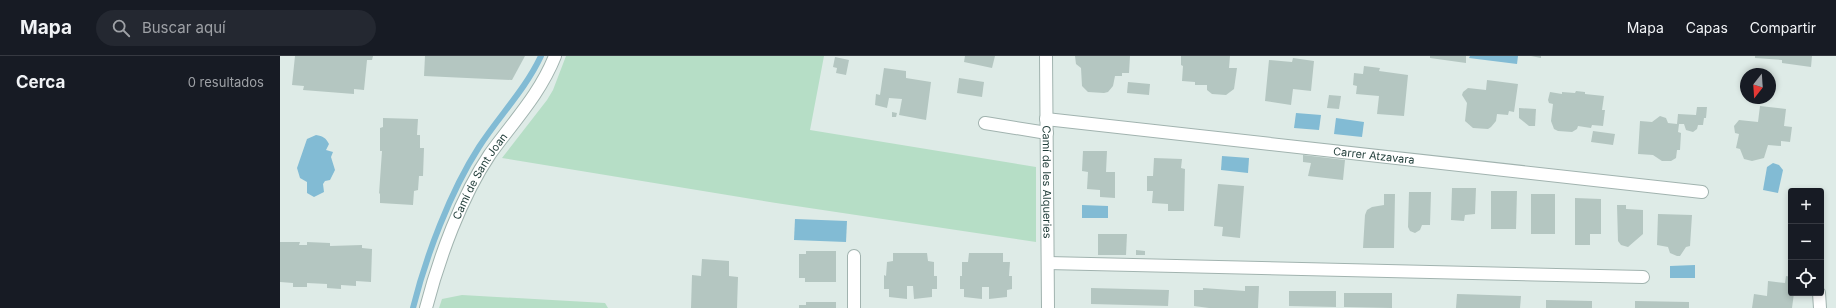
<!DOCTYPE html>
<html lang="es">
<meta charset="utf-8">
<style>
body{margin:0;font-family:Inter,sans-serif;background:#242831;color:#f1f3f6}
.controls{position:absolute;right:12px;bottom:12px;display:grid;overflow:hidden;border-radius:4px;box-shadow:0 2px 6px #0003}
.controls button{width:36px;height:36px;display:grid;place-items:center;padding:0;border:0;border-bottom:1px solid #363941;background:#171b24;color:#f1f3f6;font:20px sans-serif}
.compass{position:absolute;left:1460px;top:12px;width:36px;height:36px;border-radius:50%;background:#171b24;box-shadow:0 2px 6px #0003;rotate:197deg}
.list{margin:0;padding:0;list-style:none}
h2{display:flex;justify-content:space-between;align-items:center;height:52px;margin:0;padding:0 16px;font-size:17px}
h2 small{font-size:13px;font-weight:400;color:#9ea1a6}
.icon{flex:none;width:22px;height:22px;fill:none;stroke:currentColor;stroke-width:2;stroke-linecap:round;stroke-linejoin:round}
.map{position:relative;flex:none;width:1556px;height:252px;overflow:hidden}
header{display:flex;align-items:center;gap:24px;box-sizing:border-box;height:56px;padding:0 20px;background:#171b24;border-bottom:1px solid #363941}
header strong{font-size:19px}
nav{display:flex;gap:22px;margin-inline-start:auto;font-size:14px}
.search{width:280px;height:36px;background:#242831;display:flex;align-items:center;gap:10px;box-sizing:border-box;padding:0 14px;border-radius:22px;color:#9ea1a6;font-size:15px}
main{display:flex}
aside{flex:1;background:#171b24}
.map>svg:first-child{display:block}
.green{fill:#b6dec6}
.water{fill:#82bbd4}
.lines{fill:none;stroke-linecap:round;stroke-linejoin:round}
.stream{stroke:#82bbd4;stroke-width:6}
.building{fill:#b4c6c1}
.lane-casing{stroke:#a1b3af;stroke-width:14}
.street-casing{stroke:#a1b3af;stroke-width:14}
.lane{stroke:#fff;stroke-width:12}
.street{stroke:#fff;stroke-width:12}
.labels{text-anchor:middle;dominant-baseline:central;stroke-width:3;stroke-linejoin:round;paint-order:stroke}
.street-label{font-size:11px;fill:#1f3c38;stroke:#eff7f4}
</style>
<header>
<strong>Mapa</strong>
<div class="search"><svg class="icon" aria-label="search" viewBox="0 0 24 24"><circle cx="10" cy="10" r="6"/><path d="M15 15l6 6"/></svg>Buscar aquí</div>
<nav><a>Mapa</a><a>Capas</a><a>Compartir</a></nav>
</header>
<main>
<aside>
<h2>Cerca<small>0 resultados</small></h2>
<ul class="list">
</ul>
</aside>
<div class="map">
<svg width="1556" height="252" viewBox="0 0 1556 252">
<rect width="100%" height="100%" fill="#deebe7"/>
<g class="green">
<path d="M286 0H544L530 74 756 111V186L496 147 222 102 267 44 273 34Z"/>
<path d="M182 239 325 247 328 252H159L162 243Z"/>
</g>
<g class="water">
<path d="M1190 0H1238L1237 8 1189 2Z"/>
<path d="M1016 57 1041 59 1039 74 1014 72Z"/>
<path d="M1056 62 1084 66 1082 81 1054 78Z"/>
<path d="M36 79C43 80 46 82 49 88L46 94 53 96 51 101 55 114 50 124 45 125 43 128 44 136 34 141 27 137V126L20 122 17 112 27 83Z"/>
<path d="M942 100 969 102 968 117 941 114Z"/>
<path d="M1493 107 1499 109 1503 114 1498 137 1483 134 1487 111Z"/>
<path d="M802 149 828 150V162H802Z"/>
<path d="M515 163 567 165 566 186 514 184Z"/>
<path d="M1415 209V222H1390V210Z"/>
</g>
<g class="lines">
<path class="stream" d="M133 252C146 200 170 136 199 91 219 60 245 34 261 0"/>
</g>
<g class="building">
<path d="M15 0H93L92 4H87L84 34 74 33V38L23 34 24 30 12 29Z"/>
<path d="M145 0H245L232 24 144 20Z"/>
<path d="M685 0H715L712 12 684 6Z"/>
<path d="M795 0H850L849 17H842V20H835L833 30 828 36 824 37 808 36 802 30 801 12 796 8Z"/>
<path d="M901 0H950L949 12H957L954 33 946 39 932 38 927 34V29H915V26L902 25 903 10 901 9Z"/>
<path d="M1150 0H1186V7L1150 2Z"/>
<path d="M1251 0H1261V2Z"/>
<path d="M1475 0H1532L1531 11 1502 7V4L1475 2Z"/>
<path d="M555 1 569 4 566 19 556 17 557 12 553 11Z"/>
<path d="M1013 2 1034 5 1031 35 1013 33 1011 49 985 45 989 4 1012 6Z"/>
<path d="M1084 10 1100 12 1099 15 1128 19 1124 60 1097 58 1099 40 1076 38 1077 30 1073 29 1074 17 1083 18Z"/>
<path d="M604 12 626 15V22L651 26 646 64 619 59 622 43 609 42 607 52 595 49 596 38 600 39Z"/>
<path d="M679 22 704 26 702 41 677 37Z"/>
<path d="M1207 24 1238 28 1234 56 1229 55 1228 59 1217 58 1216 65 1211 71 1208 73 1193 72 1185 65 1187 47 1182 39 1183 36 1188 32 1206 34Z"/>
<path d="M848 26 870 28 869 39 847 37Z"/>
<path d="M1296 35 1305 36V38L1324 40 1322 54H1325L1323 70 1312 69 1311 72 1298 70 1297 73 1292 76 1278 75 1274 73 1271 65 1273 48 1269 47 1268 44 1270 36 1282 38V36L1295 37Z"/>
<path d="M1049 39 1061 40 1059 53 1047 52Z"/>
<path d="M1480 50 1506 53 1504 70 1512 71 1510 86 1501 85V90L1488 89 1484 102 1472 105 1464 103 1460 93 1456 92 1459 78 1455 77 1454 70 1459 64 1478 66Z"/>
<path d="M1417 51H1427L1426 62H1424L1423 69H1418L1417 73 1413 76 1406 74 1404 68H1399L1398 76 1401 77 1400 94H1397L1396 102 1391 105H1382L1373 99 1358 98 1360 65 1372 66 1380 60 1386 62 1388 67 1397 68 1398 58 1416 59Z"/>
<path d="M1239 52 1256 53 1255 70H1249L1239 62Z"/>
<path d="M612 56 617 57 616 61H612Z"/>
<path d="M103 62 138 63 137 79H140V92H144L143 120H139L138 134 134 135 133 149 100 147V137L99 138 102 95H100V72L103 71Z"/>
<path d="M1313 75 1335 78 1333 89 1311 86Z"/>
<path d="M803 95H827L826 116H835V142L820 141V134L807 133 808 116 802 115Z"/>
<path d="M1023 99 1065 104 1063 124 1028 120 1031 107 1023 106Z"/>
<path d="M874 102 902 103 901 112 905 113 904 155H888V148L872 147 873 135H867V120H873Z"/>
<path d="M938 128 964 130 960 182 942 180 943 171 934 170Z"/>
<path d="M1172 132H1196L1195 158 1185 159 1184 165 1171 164Z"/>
<path d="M1211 135H1237L1236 173H1211Z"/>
<path d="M1129 136H1151L1150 169H1142L1140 174 1135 177 1130 175 1128 171Z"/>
<path d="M1104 138H1115L1114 192H1083L1085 159 1087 154 1092 151 1104 149Z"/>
<rect x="1251" y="138" width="24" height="40"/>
<path d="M1295 142 1321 143V178H1310V189H1295Z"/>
<path d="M1337 149H1346V153L1363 154V178L1348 191 1341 189 1338 185Z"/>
<path d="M1378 158 1412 159 1410 190 1406 191 1400 200H1397L1390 197 1388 191 1377 189Z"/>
<path d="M818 178H847L846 199H818Z"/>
<path d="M0 186H20L19 189H27V186L50 187V190L82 189V192L92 193 91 226 76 225V230L61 229V233L47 232V228L27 227V231H13V227L0 226Z"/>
<path d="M856 194 865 195V199H856Z"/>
<path d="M526 195H556V226H525V222H519V198H526Z"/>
<path d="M613 197H647L648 205 654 206V220H657V233H652V241L634 243 633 230H627V243L609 241V233H604V219L606 220 607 206 613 205Z"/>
<path d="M689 197H723V206H730L729 220H732V233L727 234V241L709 243V231H702V243L684 241V233H680V220H682V206H688Z"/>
<path d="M422 203 449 205V220L458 221 457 252H411L412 219 421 220Z"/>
<path d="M1506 220 1511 221V237H1514L1512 252H1472L1474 238 1487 240 1488 225 1505 227Z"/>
<path d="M965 230H979L978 252H929L914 250V234H923V232L965 235Z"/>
<path d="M811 232 889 234 888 250 811 248Z"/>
<path d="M1009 235H1056V251L1009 250Z"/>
<path d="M1064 237H1112V252L1064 251Z"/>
<path d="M1177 238 1241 240 1240 252H1176Z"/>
<path d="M1266 244 1312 245V252H1266Z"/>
<path d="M1355 245 1409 246V252H1355Z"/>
<path d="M526 246H556V252H519V249H526Z"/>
</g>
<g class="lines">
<g class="lane-casing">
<g id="lane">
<path d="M705 67 767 77"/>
<path d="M574 200V252"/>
<path d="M1539 237 1540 252"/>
</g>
</g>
<g class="street-casing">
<g id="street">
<path id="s1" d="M766 0 768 252"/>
<path id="s2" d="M766 63 1422 136"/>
<path d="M768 207 1363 221"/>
<path id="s3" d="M146 252C159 202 181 141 210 98 233 66 260 38 275 0"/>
</g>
</g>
<use href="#lane" class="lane"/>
<use href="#street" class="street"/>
</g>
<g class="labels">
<g class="street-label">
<text stroke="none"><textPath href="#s2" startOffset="330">Carrer Atzavara</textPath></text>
<text stroke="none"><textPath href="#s3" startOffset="143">Camí de Sant Joan</textPath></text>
<text stroke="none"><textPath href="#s1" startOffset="126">Camí de les Alqueries</textPath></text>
</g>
</g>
</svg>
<div class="controls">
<button>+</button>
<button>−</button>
<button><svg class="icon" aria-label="locate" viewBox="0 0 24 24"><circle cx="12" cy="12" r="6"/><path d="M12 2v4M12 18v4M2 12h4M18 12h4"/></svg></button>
</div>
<svg class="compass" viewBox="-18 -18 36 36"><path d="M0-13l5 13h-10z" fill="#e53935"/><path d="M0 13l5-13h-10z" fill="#9ea1a6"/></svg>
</div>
</main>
